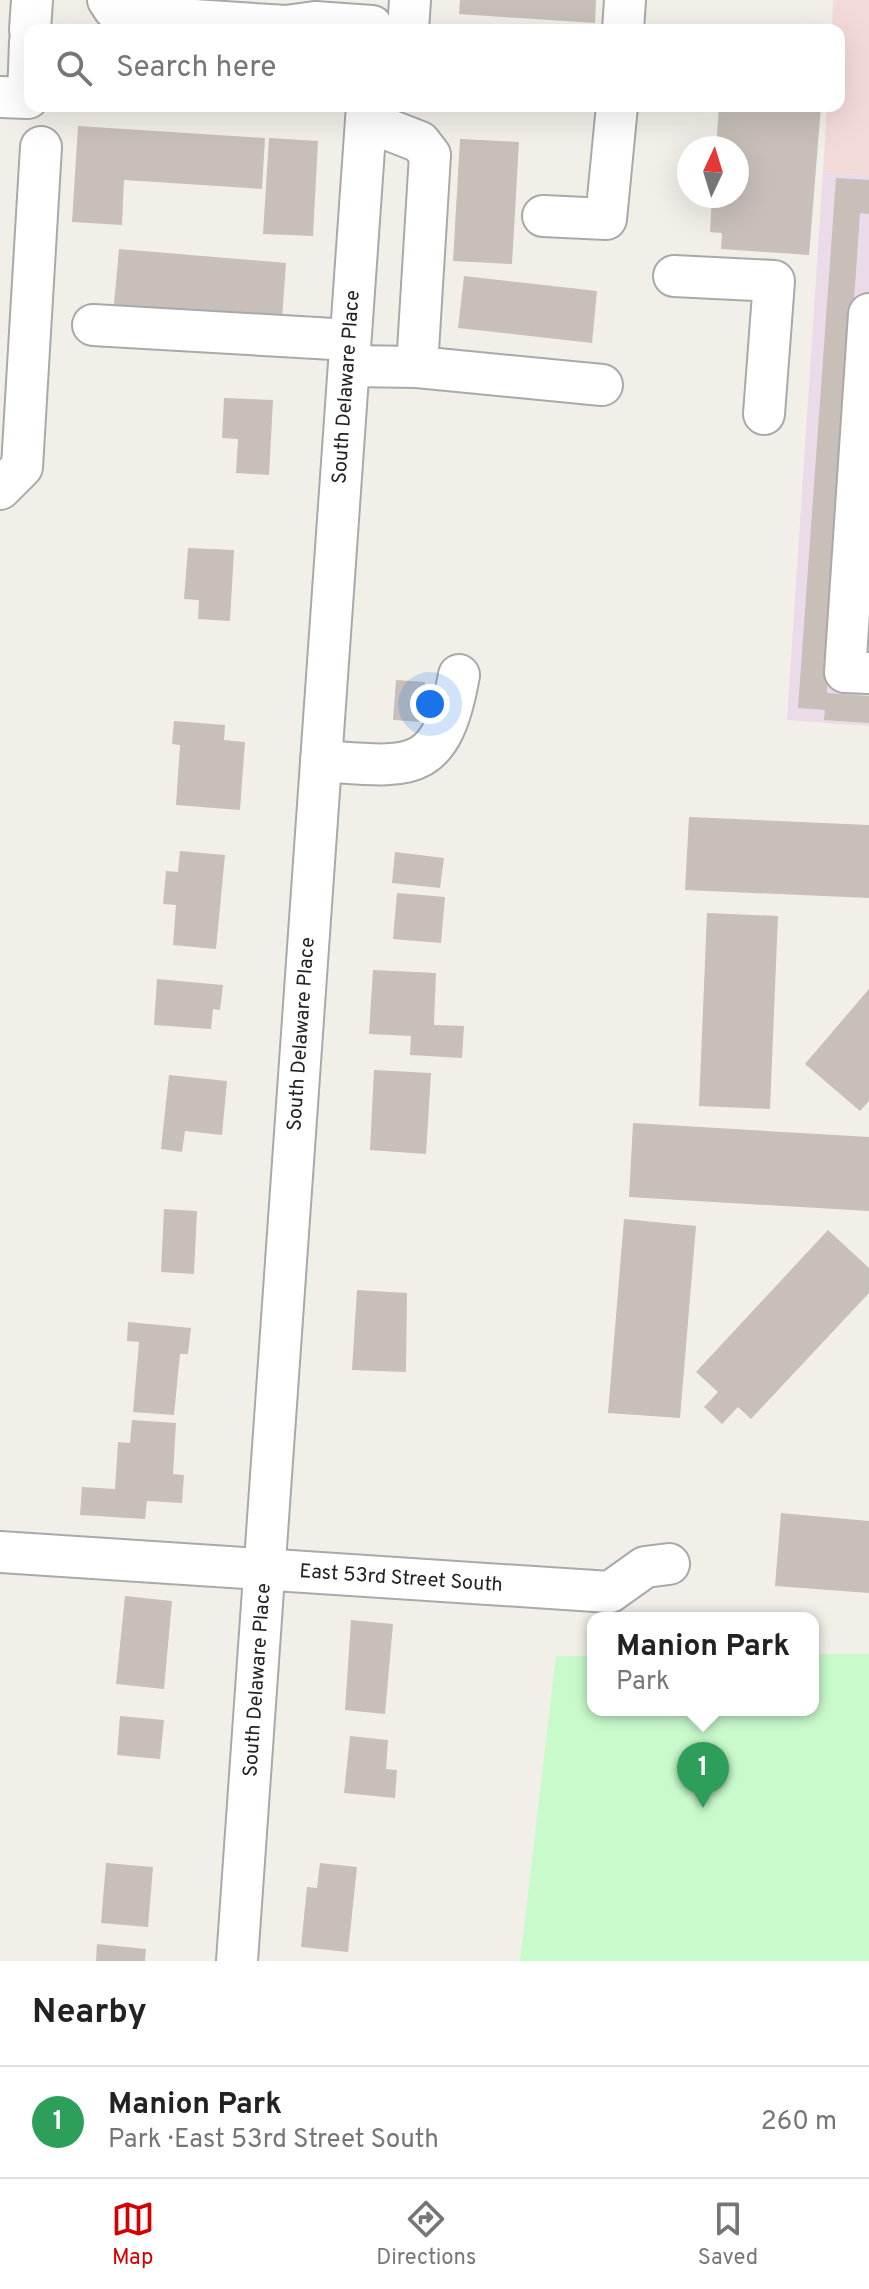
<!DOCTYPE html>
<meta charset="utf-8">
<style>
body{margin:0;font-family:Overpass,sans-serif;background:#f2f2f2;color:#222}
.compass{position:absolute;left:677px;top:136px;width:72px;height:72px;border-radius:50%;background:#fff;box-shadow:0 8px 32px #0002;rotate:4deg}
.you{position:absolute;left:430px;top:704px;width:28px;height:28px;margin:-20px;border:6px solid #fff;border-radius:50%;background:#1a73e8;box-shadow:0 0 0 12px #1a73e833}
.badge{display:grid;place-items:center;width:52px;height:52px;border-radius:50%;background:#d40000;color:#fff;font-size:26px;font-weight:700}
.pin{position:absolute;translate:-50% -66px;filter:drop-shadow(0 2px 4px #0008)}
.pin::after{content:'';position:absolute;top:42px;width:28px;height:24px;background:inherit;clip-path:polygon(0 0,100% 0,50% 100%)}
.popup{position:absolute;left:587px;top:1612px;width:232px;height:104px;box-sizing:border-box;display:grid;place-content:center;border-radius:16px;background:#fff;filter:drop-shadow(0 2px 6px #0005);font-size:26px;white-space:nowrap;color:#767676}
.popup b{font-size:30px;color:#222}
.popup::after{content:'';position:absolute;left:50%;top:100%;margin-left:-16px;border:16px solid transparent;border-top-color:#fff}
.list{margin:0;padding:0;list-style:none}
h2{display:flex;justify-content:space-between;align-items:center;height:104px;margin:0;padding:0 32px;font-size:34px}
h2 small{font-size:26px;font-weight:400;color:#767676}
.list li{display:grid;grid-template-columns:52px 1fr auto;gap:24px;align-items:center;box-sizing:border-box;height:112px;padding:0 32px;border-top:2px solid #e0e0e0}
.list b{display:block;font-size:30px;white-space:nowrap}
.list p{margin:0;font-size:26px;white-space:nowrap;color:#767676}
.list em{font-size:26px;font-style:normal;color:#767676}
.icon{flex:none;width:44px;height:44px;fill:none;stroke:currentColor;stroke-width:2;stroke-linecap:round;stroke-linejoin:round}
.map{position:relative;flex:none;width:869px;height:1961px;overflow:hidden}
.search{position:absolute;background:#fff;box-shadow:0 8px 32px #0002;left:24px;right:24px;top:24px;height:88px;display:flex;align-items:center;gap:20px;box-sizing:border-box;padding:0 28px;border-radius:16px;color:#767676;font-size:30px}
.sheet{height:216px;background:#fff}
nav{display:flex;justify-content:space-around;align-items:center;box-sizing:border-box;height:112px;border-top:2px solid #e0e0e0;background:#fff;font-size:22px;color:#767676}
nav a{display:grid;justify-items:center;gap:4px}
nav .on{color:#d40000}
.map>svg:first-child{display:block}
.commercial{fill:#f2dad9}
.industrial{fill:#ebdbe8}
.park{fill:#c8facc}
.building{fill:#c7bfb8}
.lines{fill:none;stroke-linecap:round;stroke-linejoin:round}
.minor-casing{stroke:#a9a9a9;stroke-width:44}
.minor{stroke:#fff;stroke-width:40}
.labels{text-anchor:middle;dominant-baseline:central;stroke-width:6;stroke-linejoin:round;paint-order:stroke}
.street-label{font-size:20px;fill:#222;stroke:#fff}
</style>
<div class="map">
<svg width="869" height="1961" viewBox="0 0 869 1961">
<rect width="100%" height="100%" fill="#f2efe9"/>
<path class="commercial" d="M833 0H869V176L823 172 827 106H839V30H832Z"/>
<path class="industrial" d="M823 172 869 176V726L787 720Z"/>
<path class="park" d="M813 1654H869V1961H520L556 1656H593V1710H813Z"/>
<g class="building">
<path d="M460 0H596L595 23 459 14Z"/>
<path d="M719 106H821L809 255 721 249 722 233 710 232 712 196H737V148H716Z"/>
<path d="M78 126 265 138 262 189 124 180 122 225 72 222Z"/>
<path d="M269 138 318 141 313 236 263 234Z"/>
<path d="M460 139 519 142 512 264 453 261Z"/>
<path d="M836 178 869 180V214L860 213 827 693 869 696V723L824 720 825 710 798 708Z"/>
<path d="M119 249 286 263 282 319 114 305Z"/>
<path d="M464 276 597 291 592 343 458 328Z"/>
<path d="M224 398 273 400 269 475 236 473 238 439 222 438Z"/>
<path d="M188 548 234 550 230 621 198 619 199 600 184 599Z"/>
<path d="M396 680 425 682 422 722 393 720Z"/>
<path d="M174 721 225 725 224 740 245 742 240 810 176 805 180 745 172 744Z"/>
<path d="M689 817 869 825V898L685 890Z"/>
<path d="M180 851 225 855 216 949 173 945 176 905 163 904 166 871 178 872Z"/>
<path d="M395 852 444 858 440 888 392 883Z"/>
<path d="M397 893 445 897 441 943 393 939Z"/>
<path d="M707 913 778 916 770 1109 699 1106Z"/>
<path d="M373 970 436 973 434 1025 464 1026 462 1058 410 1055 411 1036 369 1034Z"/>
<path d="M157 979 223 985 220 1010 213 1009 211 1029 154 1025Z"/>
<path d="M869 989V1101L860 1111 805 1064Z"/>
<path d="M374 1070 431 1073 426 1154 370 1150Z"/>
<path d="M169 1075 227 1081 222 1135 185 1131 182 1152 161 1149Z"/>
<path d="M633 1123 869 1137V1211L629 1197Z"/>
<path d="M164 1209 197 1211 194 1274 161 1272Z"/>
<path d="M624 1219 696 1226 680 1418 608 1413Z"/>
<path d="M828 1230 869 1268V1293L751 1419 738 1407 722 1424 704 1407 718 1392 696 1372Z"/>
<path d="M357 1290 407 1293 406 1372 352 1370Z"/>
<path d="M128 1322 191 1328 188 1354H180L174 1415 133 1412 139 1342 127 1341Z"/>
<path d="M132 1420 176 1423 173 1474 184 1475 182 1503 147 1501 145 1519 80 1515 82 1487 115 1489 118 1442 130 1443Z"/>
<path d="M781 1513 869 1521V1593L775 1586Z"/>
<path d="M125 1596 172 1601 164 1689 116 1684Z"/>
<path d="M351 1620 393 1624 385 1714 345 1710Z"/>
<path d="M120 1716 164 1720 160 1759 117 1755Z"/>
<path d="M350 1736 388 1740 386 1769 397 1770 395 1798 344 1793Z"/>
<path d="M106 1863 153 1867 148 1927 101 1923Z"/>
<path d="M320 1863 357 1867 348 1952 301 1947 307 1887 317 1888Z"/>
<path d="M97 1944 146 1949 145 1961H96Z"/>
</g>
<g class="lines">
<g class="minor-casing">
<g id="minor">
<path d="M108 0 114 9 132 16 286 26 315 22 372 26"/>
<path d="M30 30 32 0"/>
<path d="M408 30 410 0"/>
<path d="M623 30 625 0"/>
<path d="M0 97 28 98 30 41"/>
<path d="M366 121 420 142 430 155 417 367"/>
<path d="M543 216 606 219 617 106"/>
<path d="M674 276 774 281 764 414"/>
<path d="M869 314 845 672 869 673"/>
<path d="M93 325 350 340"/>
<path d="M349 366 417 367 602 385"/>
<path d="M0 489 22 467 41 147"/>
<path d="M321 761C409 767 441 777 459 675"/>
<path d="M0 1552 610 1592 645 1567 669 1564"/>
<path d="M237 1961 367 106"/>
</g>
</g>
<use href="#minor" class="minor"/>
</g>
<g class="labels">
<g class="street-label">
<text transform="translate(347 387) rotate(-86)">South Delaware Place</text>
<text transform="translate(302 1034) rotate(-86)">South Delaware Place</text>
<text transform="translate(401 1579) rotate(4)">East 53rd Street South</text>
<text transform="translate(258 1680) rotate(-86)">South Delaware Place</text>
</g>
</g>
</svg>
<svg class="compass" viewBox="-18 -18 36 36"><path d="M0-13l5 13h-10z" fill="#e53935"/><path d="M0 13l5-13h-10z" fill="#767676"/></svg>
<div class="you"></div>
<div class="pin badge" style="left:703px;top:1808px;background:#2e9e5b">1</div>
<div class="popup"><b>Manion Park</b>Park</div>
<div class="search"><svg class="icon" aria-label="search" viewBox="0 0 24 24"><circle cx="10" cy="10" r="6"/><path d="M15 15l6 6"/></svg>Search here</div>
</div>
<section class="sheet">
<h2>Nearby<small></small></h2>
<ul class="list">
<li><span class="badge" style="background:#2e9e5b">1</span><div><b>Manion Park</b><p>Park · East 53rd Street South</p></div><em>260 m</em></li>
</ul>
</section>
<nav>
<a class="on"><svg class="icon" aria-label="map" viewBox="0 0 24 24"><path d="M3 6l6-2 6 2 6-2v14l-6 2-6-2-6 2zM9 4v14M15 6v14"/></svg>Map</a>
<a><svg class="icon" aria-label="directions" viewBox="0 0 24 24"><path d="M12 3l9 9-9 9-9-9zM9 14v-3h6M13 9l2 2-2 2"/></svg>Directions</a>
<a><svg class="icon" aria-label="saved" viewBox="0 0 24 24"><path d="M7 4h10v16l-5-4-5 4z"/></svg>Saved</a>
</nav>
